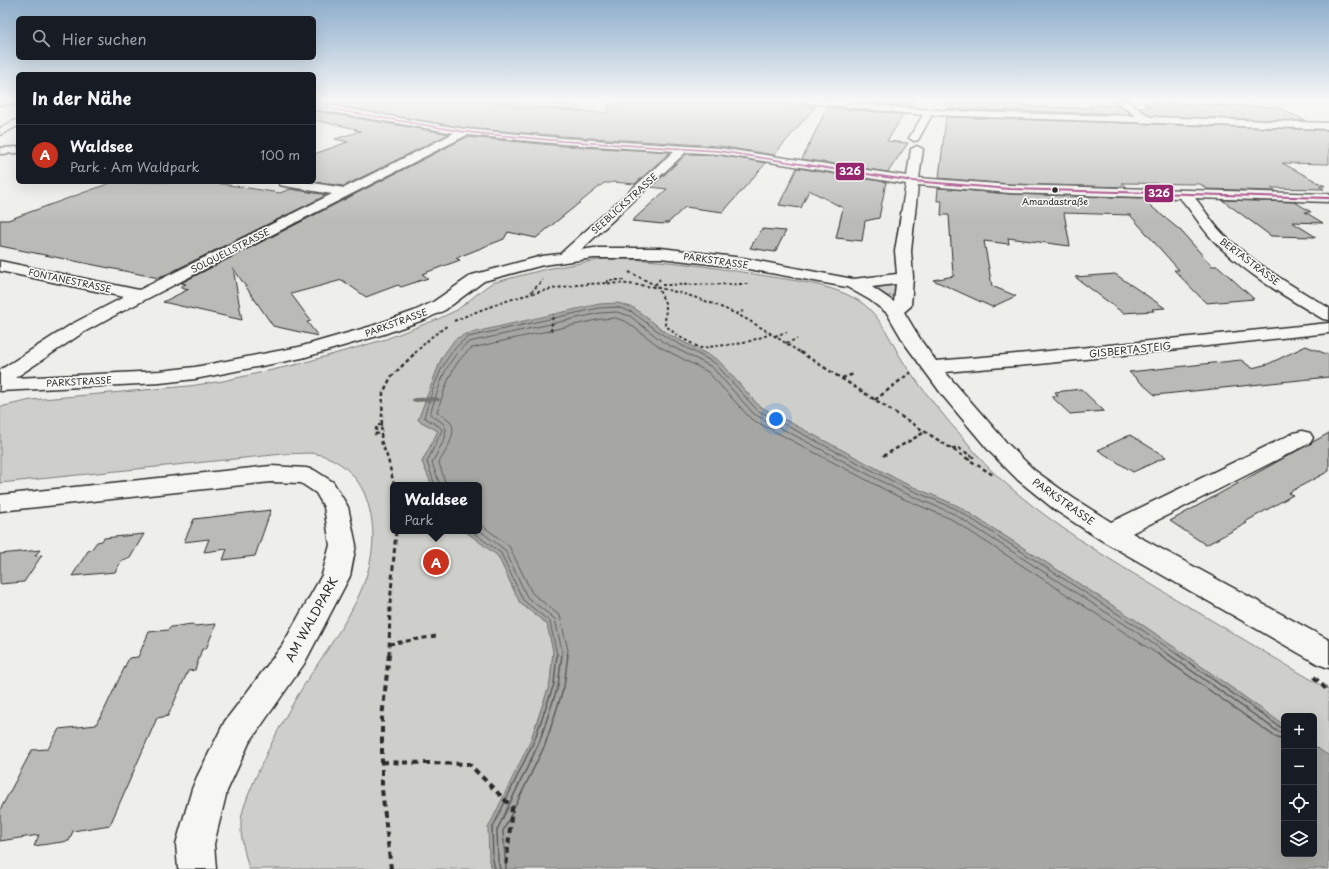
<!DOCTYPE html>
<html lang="de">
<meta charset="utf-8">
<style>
body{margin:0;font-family:"Playpen Sans",sans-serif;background:#20242c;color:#f1f3f6}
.controls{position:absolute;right:12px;bottom:12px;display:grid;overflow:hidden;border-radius:6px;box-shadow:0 4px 16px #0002}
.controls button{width:36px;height:36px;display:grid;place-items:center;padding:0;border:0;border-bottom:1px solid #363941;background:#171b24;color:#f1f3f6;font:20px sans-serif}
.you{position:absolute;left:776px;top:419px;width:14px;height:14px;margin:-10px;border:3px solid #fff;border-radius:50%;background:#1a73e8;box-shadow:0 0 0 6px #1a73e833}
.badge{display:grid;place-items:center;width:26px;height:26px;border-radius:50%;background:#c8321e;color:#fff;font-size:13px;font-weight:700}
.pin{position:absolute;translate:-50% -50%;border:2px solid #fff;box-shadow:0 1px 4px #0006}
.popup{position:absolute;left:390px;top:482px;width:92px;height:52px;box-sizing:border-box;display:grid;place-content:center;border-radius:6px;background:#171b24;filter:drop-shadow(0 1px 3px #0005);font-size:13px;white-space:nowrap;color:#9ea1a6}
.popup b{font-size:15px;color:#f1f3f6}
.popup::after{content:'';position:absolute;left:50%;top:100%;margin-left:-8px;border:8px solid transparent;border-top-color:#171b24}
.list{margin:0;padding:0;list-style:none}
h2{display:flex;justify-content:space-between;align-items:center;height:52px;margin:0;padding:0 16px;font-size:17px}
h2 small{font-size:13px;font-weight:400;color:#9ea1a6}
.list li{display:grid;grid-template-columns:26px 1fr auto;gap:12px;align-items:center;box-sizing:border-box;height:60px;padding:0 16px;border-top:1px solid #363941}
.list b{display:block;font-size:15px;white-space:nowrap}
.list p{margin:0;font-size:13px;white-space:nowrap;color:#9ea1a6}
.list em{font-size:13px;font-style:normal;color:#9ea1a6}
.icon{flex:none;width:22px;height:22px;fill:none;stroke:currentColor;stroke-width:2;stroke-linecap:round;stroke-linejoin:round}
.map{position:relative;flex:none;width:1329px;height:869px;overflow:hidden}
.search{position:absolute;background:#171b24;box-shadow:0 4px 16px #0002;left:16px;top:16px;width:300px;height:44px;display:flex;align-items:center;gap:10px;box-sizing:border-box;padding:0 14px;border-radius:6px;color:#9ea1a6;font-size:15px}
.panel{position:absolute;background:#171b24;box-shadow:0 4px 16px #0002;left:16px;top:72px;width:300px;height:112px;border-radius:6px}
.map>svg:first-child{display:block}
.green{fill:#cececa;stroke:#7c7c7a}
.water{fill:#a6a6a3;stroke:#757573}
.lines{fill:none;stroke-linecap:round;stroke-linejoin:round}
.shore-far1{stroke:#5c5c5b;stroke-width:1}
.shore{stroke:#5c5c5b;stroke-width:1.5}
.stream{fill:#757573;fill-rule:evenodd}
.building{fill:#babab7;stroke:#2b2b2b}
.minor-casing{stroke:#2b2b2b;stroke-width:3}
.major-casing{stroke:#2b2b2b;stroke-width:3}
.path-far3{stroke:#2b2b2b;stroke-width:2;stroke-dasharray:3 2.5;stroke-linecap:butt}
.path-far2{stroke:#2b2b2b;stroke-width:2.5;stroke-dasharray:4 3;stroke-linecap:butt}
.path-far1{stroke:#2b2b2b;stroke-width:3;stroke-dasharray:5 3.5;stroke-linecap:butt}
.path{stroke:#2b2b2b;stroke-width:4;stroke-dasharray:6 4.5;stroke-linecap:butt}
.minor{fill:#f6f6f2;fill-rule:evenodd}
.major{fill:#f6f6f2;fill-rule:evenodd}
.bus-1-far1-casing{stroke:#f6f6f2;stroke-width:3}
.bus-1-casing{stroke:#f6f6f2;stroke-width:4}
.bus-1-far1{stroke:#95276e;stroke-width:1.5}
.bus-1{stroke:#95276e;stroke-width:2}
.bus-dot{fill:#2b2b2b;stroke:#f6f6f2;stroke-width:1.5}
.labels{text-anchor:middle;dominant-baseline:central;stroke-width:3.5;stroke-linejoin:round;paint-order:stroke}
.bus-label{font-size:9px;fill:#2b2b2b;stroke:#f6f6f2}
.far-street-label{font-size:9px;fill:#2b2b2b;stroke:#f6f6f2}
.street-label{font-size:10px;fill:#2b2b2b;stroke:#f6f6f2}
.near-street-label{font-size:12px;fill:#2b2b2b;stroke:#f6f6f2}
.line-badge{stroke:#f6f6f2;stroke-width:1.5}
.badge-label{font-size:11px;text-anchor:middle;font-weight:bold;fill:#fff}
</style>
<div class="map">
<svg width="1329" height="869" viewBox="0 0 1329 869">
<rect width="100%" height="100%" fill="#eeeeea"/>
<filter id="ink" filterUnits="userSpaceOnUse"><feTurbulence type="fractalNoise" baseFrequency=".025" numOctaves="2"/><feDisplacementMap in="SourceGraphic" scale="8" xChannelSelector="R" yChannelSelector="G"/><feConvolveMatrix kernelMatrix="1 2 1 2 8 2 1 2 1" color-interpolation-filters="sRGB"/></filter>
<g filter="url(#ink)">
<g class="green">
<path d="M484 100H544L552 103 576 105 579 108 552 109Z"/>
<path d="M604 259C658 258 712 267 766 276 796 281 829 284 856 299 883 315 890 343 908 369 926 394 945 418 966 441 974 451 982 462 992 471 1045 521 1107 558 1169 595 1223 627 1276 659 1329 690V756L1314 746V716H1284V725L1140 623 958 506 904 483 759 406 718 360 668 334 634 308 442 357 418 420 438 431 422 462 432 485H393V531H465L498 556 520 603 547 624 553 651 550 683 489 861 492 869H249C245 854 240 837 241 821 241 810 254 781 259 770 271 743 285 716 301 690 337 631 394 570 365 495 356 473 335 455 310 453 301 453 292 454 283 454L0 483V407L31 400 189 386 223 381 299 364 383 340 438 319 457 310 486 287 492 283 546 269Z"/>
<path d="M889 285H892L895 288 894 296H887L874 288Z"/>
</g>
<path class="water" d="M618 303 634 308 668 334 718 360 759 406 904 483 958 506 1140 623 1284 725V854H1314V746L1329 756V869H492L489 861 488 828 531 740 550 683 553 651 547 624 520 603 498 556 465 531H479V485H432L422 462 438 431 418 420 442 357 455 339 466 334 599 304Z"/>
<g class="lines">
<g class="shore-far1">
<path d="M435 485 427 462 442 430 440 427 424 417C434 387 441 356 468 337L599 308 617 307 632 312 666 337 715 363 757 410 902 486 956 509 1138 627 1178 655"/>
<path d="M440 485 432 463 445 438 446 429 443 423 430 414C439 388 445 359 469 342L600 313 617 312 630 316 663 342 712 367 754 414 900 491 954 514 1135 631 1169 655"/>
<path d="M446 485 439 463C444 452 459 434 450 421 447 417 441 416 437 412 445 389 451 363 472 348L601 319 616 318 627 322 660 347 708 372 751 419 897 496 951 519 1159 655"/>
<path d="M479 523 509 546 532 593 560 616 568 650 567 655"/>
<path d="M479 530 505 550 527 597 555 619 562 651V655"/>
<path d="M471 531 501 553 523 600 550 622 557 655"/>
</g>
<g class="shore">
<path d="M1158 654 1274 736 1284 739"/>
<path d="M1168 654 1277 731 1284 733"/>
<path d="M1177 654 1280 727 1284 728"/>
<path d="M495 869 493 860 492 829 534 741 554 684 557 654"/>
<path d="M500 869 498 860 497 830 539 743 558 686 562 654"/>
<path d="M506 869 503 831 545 745 564 687 568 654"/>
</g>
<path class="stream" d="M436 397 440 399 439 401 415 402 411 400 415 398Z"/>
</g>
<g class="building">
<path d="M314 100H471L517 104 513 107 610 113 608 104 658 102V100H757L815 107 774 155 719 146 562 136 465 128 314 102Z"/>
<path d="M857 100H913L909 107 856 101Z"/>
<path d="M947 102 1070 108H1093L1088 105 1120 106 1131 114 947 109Z"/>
<path d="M1144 103 1277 107 1306 121 1150 116 1138 107H1151Z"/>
<path d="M827 108 904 114 887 141 908 143 888 172 802 159Z"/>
<path d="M314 111 449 134 344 186 314 182V154L348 142 335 139 361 131 354 130 357 129 314 120Z"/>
<path d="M946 117 1326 130 1329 132V164L1282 163 1325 186H1319L1324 189 1271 188 1276 191 1207 189 1200 184 1122 183 1127 187 1010 184 939 178Z"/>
<path d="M467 137 562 146 670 152 635 184 613 182 610 183H604L536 238 508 232 504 239 456 258 460 260 422 274 428 278 401 287 398 285 366 297 342 280 291 294 311 321 307 322 318 336 273 326 233 268 242 320 163 302 189 289 180 287 186 284 181 283Z"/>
<path d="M687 154 719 155 766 163 723 212 685 207 668 223H664L663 224 632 221 667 189 651 187Z"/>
<path d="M797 168 886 182 879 218 865 221 862 241 836 238 843 208 809 190 801 208 779 205Z"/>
<path d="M113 182H210L280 193 290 189 327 195 159 278 0 246V220H8Z"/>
<path d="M938 188 1010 194 1141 198 1181 231 1212 266H1218L1254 299 1206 303 1174 270H1179L1130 215 1064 213 1070 246 1008 238 1009 244 984 241 992 286 1016 296 992 307 933 280 954 276 953 275 949 215H941L942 201H937Z"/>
<path d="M1222 200 1295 202 1311 212H1305L1323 223 1292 222 1316 237 1271 236Z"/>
<path d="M762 229 786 231 775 252 750 248Z"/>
<path d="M1115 274 1165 308 1152 309 1154 311 1123 313 1075 277Z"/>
<path d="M1306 346 1329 355V377L1155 395 1129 372 1241 360 1252 368 1268 364Z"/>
<path d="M1081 389 1104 411 1070 414 1051 396H1058L1055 392Z"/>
<path d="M1329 433V471L1288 493 1293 495 1245 522 1247 523 1206 545 1170 521Z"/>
<path d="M1130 435 1166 457 1133 472 1098 450Z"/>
<path d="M271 510 255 556 223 560 227 549 204 552 209 539 184 542 194 519Z"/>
<path d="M144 534 130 558 122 560 115 572 72 576 88 551 91 550 97 542 102 541 104 538Z"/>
<path d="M40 550 35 556 42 555 24 582 0 584V554Z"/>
<path d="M192 624 195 626 216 624 206 649H202L195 670 188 671 168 716 157 718 110 825 73 831 69 841 34 846 39 835 0 841V810L32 750 48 749 59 729 96 725 99 718 101 717 129 658 138 657 149 632 168 630 171 627Z"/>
</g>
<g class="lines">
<g class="minor-casing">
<g id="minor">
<path d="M0 100H18V104L0 105Z"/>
<path d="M802 100C838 99 873 105 908 108 984 114 1060 114 1136 116L1114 100H1125L1150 117 1329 123V129L932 115 918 140 914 141 909 138 923 115 807 103Z"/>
<path d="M314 103 465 129 562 138 719 148 907 176 911 149 917 146 923 149 919 178 1010 185 1329 194V202L1195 198C1205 210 1212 223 1223 234 1254 264 1292 286 1329 308V320L1323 319C1284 296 1243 272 1212 239 1200 226 1192 211 1180 198L1010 193 918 185 911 251 913 277 911 306 904 312 922 342 936 361 1039 352 1329 323V333L1039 364 945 372 1006 442 1034 470 1073 498 1111 522 1294 433 1302 431 1310 433 1313 438 1310 443 1132 533 1329 640V668L1318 664 1101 540 1055 510 1018 480 990 452 943 396 905 344 887 313 870 300 847 287 841 286 743 268 661 258H594L543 265 484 281 445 310 426 319 384 334 302 358 195 379 160 383 0 391V370L72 324 124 297 0 271V261L139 290 332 194 284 186 280 185 278 182H307L344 188 454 133 314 109ZM467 135 562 144 674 151 560 254 542 256 472 275 433 302 414 311 372 326 299 347 195 367 160 371 15 378 84 332 121 312ZM686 152 719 154 906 184 895 251 897 274 853 279 743 258 661 248H594L581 250ZM896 284 894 302 872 287Z"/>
<path d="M18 147V153L0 154V148Z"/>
<path d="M271 466 306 468 314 470 333 482 348 507 356 545 350 576 304 664 249 743 227 791 214 844 216 869H178L176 844 192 789 197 777 225 721 282 646 322 575 330 545 324 507 316 493 301 483 271 482 0 511V495Z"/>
</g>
</g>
<g class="major-casing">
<path id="major" d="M18 119V126L0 135V128Z"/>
</g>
<g class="path-far3">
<path d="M629 272 655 285"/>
<path d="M607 283 608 280H623V283"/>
<path d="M655 285 660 279"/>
<path d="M662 285 749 284"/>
<path d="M657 286 666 305 665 325 678 336 700 348 744 343 771 334"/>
<path d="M531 292 543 280"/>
<path d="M736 314 743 311"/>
<path d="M454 321C547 281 627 267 723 308 750 319 776 337 801 353"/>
<path d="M551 331 553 314"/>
<path d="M775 336 787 332"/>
<path d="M786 343 797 339"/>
<path d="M415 353 430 338 448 325"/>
</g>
<g class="path-far2">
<path d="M800 352 993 475"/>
<path d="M842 378 854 374"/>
<path d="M875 400 911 372"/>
<path d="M382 425H377L375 434 382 433"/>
<path d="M952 449 957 447 973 457 968 460"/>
<path d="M883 456 925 432"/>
<path d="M394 485 388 459 381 441 383 393 391 377 416 352"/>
</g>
<g class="path-far1">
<path d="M389 644 436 636"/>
<path d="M389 655 390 604 396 531"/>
</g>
<g class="path">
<path d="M389 654 382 718V789L391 869"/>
<path d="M1314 677 1329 692"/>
<path d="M382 762 469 764 512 807 506 869"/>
</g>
<use href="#minor" class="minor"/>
<use href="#major" class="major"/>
<g class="bus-1-far1-casing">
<path id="bus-1-far1" d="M314 106 465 132 562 141 719 151 813 166"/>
</g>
<g class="bus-1-casing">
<path id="bus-1" d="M807 165 913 181 1010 189 1329 198"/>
</g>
<use href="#bus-1-far1" class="bus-1-far1"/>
<use href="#bus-1" class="bus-1"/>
</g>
</g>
<linearGradient id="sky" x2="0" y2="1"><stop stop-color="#8daecc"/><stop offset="0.45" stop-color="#f7f7f6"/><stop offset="1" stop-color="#f7f7f6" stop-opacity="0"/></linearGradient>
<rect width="1329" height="222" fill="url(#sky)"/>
<circle class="bus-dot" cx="1055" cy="190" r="3.5"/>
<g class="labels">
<g class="bus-label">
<text x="1055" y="201">Amandastraße</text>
</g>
<g class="far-street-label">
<text transform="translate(624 203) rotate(-42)">SEEBLICKSTRASSE</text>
<text transform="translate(230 250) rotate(-27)">SOLQUELLSTRASSE</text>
<text transform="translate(716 260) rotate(8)">PARKSTRASSE</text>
<text transform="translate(1250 261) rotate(37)">BERTASTRASSE</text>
<text transform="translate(70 280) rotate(12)">FONTANESTRASSE</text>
<text transform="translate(396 322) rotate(-20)">PARKSTRASSE</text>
<text transform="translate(79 381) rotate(-3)">PARKSTRASSE</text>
</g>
<g class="street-label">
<text transform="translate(1130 349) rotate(-6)">GISBERTASTEIG</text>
<text transform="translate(1064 501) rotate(35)">PARKSTRASSE</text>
</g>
<g class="near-street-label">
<text transform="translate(311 619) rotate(-61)">AM WALDPARK</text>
</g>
</g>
<g class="line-badge">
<rect x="835" y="162" width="30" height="19" rx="4" fill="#95276e"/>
<rect x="1144" y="184" width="30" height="19" rx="4" fill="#95276e"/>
</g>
<g class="badge-label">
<text x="850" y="175">326</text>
<text x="1159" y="197">326</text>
</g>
</svg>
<div class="controls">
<button>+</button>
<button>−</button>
<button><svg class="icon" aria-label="locate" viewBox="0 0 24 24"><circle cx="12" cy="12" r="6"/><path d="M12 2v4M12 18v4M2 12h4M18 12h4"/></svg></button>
<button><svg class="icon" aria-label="layers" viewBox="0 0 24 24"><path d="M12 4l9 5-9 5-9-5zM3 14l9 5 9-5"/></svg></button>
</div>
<div class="you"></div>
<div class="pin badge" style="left:436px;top:562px">A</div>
<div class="popup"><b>Waldsee</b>Park</div>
<div class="search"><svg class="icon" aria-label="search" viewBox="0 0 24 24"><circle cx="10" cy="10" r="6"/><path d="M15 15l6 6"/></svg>Hier suchen</div>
<section class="panel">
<h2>In der Nähe<small></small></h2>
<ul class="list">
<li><span class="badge">A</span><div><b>Waldsee</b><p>Park · Am Waldpark</p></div><em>100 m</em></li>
</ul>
</section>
</div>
